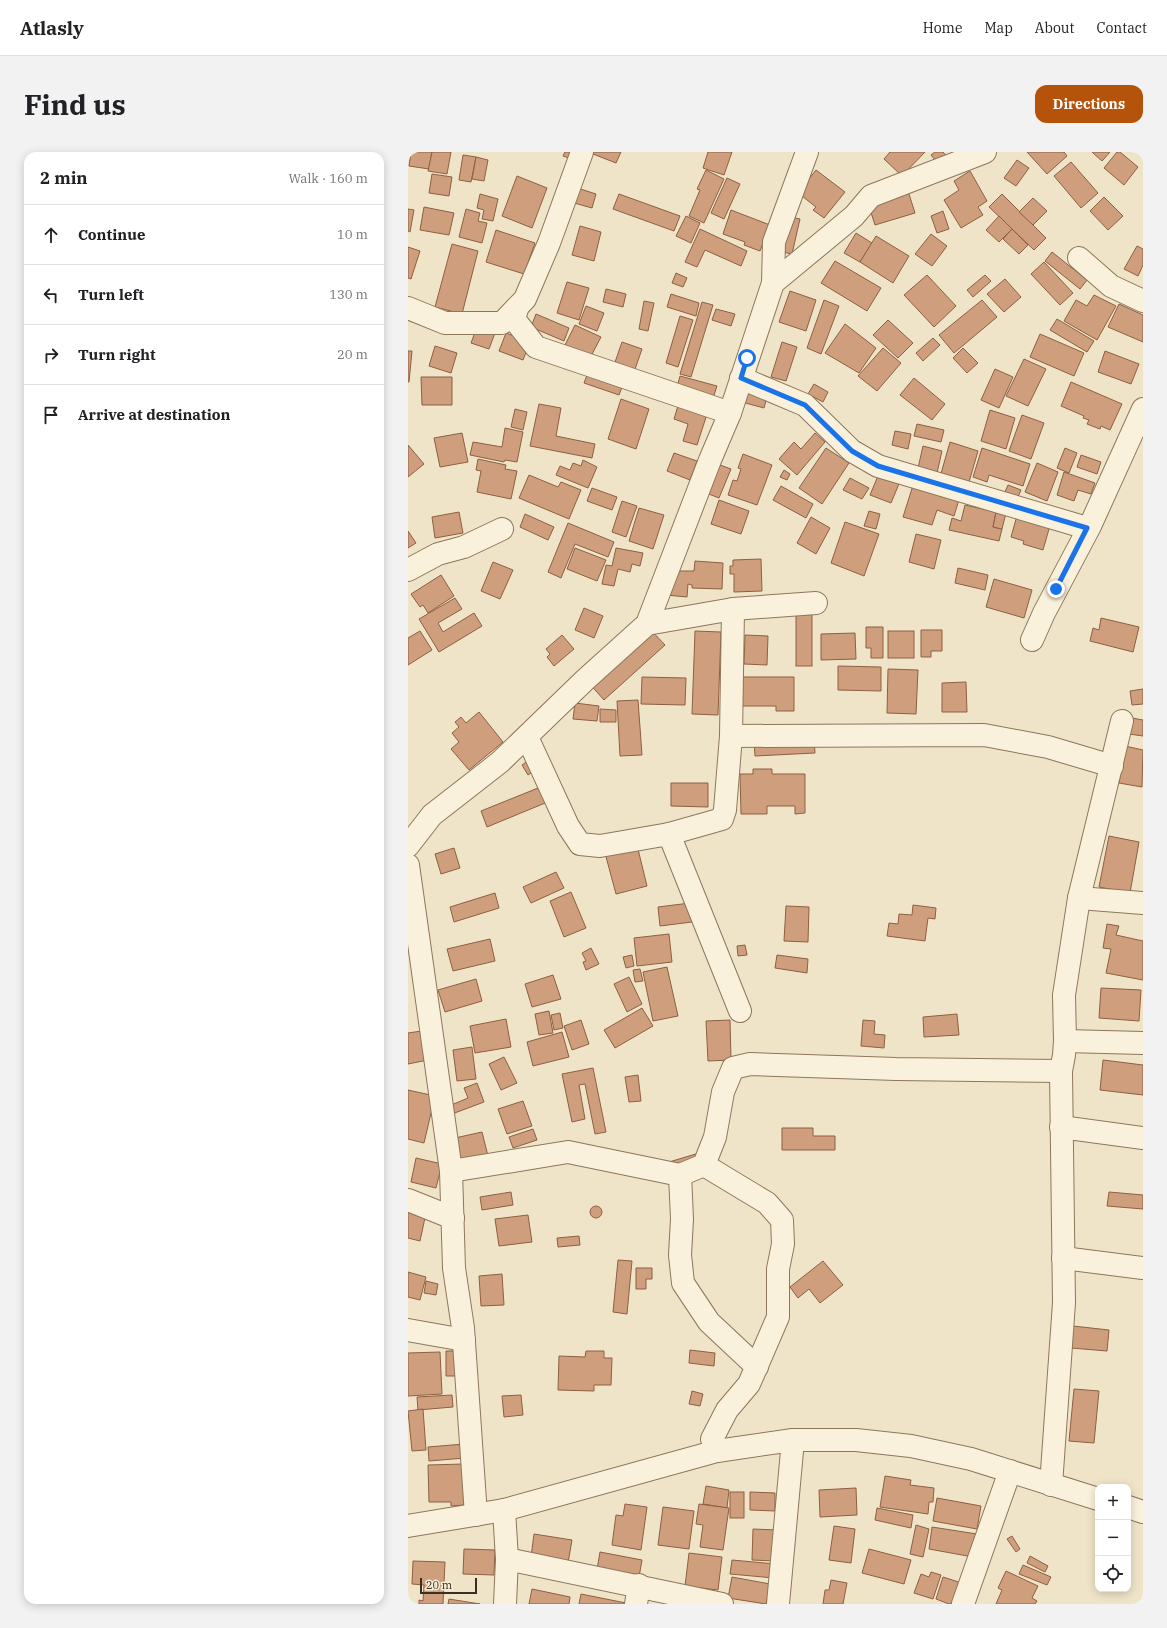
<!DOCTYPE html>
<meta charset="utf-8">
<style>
body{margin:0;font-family:"IBM Plex Serif",serif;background:#f2f2f2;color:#202124}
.controls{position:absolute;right:12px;bottom:12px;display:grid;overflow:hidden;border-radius:8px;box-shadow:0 2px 10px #0003}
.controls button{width:36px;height:36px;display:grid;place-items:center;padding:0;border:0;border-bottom:1px solid #e0e0e0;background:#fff;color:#202124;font:20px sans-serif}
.scale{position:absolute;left:12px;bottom:10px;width:57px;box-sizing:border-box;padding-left:4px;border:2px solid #3d2e20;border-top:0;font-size:11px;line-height:14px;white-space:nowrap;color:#3d2e20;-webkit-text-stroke:3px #f7eed8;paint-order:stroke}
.stop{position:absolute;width:12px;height:12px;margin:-9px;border:3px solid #1a73e8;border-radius:50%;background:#fff}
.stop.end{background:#1a73e8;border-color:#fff;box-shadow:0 1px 4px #0008}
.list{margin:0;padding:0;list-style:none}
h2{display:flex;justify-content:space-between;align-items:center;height:52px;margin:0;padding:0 16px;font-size:17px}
h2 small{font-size:13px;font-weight:400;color:#757577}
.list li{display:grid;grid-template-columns:26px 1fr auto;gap:12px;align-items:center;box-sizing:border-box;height:60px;padding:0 16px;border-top:1px solid #e0e0e0}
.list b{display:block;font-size:15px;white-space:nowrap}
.list em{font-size:13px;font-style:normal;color:#757577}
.icon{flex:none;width:22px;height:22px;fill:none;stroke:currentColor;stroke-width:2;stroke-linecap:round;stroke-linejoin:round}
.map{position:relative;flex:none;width:735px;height:1452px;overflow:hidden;border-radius:12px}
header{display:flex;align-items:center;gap:24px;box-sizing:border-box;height:56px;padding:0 20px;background:#fff;border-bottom:1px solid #e0e0e0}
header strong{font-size:19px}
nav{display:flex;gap:22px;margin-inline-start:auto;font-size:14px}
.intro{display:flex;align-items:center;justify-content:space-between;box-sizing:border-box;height:96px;padding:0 24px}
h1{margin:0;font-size:28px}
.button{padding:10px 18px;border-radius:12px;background:#b45309;color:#fff;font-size:14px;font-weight:700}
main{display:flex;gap:24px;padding:0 24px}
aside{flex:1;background:#fff;border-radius:12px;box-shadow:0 2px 10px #0003}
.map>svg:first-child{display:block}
.building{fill:#cf9f7d;stroke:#8d5f41}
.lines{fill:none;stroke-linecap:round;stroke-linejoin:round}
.minor-casing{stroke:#8d765c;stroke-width:24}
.minor{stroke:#faf1dc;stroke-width:22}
.route{stroke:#1a73e8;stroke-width:5}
</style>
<header>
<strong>Atlasly</strong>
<nav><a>Home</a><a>Map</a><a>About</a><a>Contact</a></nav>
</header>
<div class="intro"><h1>Find us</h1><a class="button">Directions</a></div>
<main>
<aside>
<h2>2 min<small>Walk · 160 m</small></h2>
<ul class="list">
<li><svg class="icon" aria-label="ahead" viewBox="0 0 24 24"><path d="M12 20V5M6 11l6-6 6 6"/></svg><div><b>Continue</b></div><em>10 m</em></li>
<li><svg class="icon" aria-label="left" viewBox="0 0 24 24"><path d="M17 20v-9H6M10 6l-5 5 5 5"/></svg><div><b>Turn left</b></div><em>130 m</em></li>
<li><svg class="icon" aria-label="right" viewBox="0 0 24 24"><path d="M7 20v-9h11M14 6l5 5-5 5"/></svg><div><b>Turn right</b></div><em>20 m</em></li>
<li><svg class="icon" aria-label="arrive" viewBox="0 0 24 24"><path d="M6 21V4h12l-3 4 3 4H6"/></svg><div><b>Arrive at destination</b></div></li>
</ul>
</aside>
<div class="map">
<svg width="735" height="1452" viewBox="0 0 735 1452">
<rect width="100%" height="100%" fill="#f0e4c8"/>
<g class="building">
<path d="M3 0H24L21 17 1 14Z"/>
<path d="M24 0H43L39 22 20 19Z"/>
<path d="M157 0H166L164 7 155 4Z"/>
<path d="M180 0H213L208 11Z"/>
<path d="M300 0H324L316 23 295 16Z"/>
<path d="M482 0H517L494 24 476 7Z"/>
<path d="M527 0H535L541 7 532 14 523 3Z"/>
<path d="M619 0H656L659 4 639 22Z"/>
<path d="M684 0H702L694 9Z"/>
<path d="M709 0H712L730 15 716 33 696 16Z"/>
<path d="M55 3 68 5 63 30 51 28Z"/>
<path d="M68 5 80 8 76 29 64 27Z"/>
<path d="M609 8 621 16 608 34 596 26Z"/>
<path d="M663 10 690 41 673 56 646 24Z"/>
<path d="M298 18 316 27 296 71 281 64 292 38 289 37Z"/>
<path d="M408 18 437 40 416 66 405 58 408 55 390 41Z"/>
<path d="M562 19 579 49 570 55 575 63 553 76 536 48 551 38 546 29Z"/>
<path d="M24 22 44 25 41 44 21 41Z"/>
<path d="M109 24 139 36 124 76 94 64Z"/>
<path d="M319 26 332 32 316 67 303 61Z"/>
<path d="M163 34 188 42 184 56 159 49Z"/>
<path d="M500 39 507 61 467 73 460 51Z"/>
<path d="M72 42 90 47 85 69 74 67 76 58 69 56Z"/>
<path d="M211 42 272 64 266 79 205 57Z"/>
<path d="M594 42 638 86 626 98 581 55Z"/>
<path d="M696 45 715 64 700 78 682 59Z"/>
<path d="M625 46 639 59 625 73 611 60Z"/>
<path d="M16 55 46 61 41 83 12 78Z"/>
<path d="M0 57 6 58 2 80 0 79Z"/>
<path d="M58 57 72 61 70 69 79 71 74 91 51 85Z"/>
<path d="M323 58 362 73 352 99 336 93 337 90 315 82Z"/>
<path d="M535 59 541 77 529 81 523 64Z"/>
<path d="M278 64 292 71 283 91 268 84Z"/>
<path d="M378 64 392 67 384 102 370 99Z"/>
<path d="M591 64 604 77 591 90 578 78Z"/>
<path d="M172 74 193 80 186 109 164 103Z"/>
<path d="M292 77 339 99 333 114 297 98 289 115 277 110Z"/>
<path d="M604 77 620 93 611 102 595 87Z"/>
<path d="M88 78 127 91 116 122 78 110Z"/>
<path d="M448 81 464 91 452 110 436 101Z"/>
<path d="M523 82 539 94 524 114 507 102Z"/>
<path d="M468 84 501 104 485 131 452 110Z"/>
<path d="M44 92 70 99 54 162 27 155Z"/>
<path d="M729 94 735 97V113L730 124 716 117Z"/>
<path d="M0 95 12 99 3 127 0 126Z"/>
<path d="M644 100 679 128 672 137 637 109Z"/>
<path d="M427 109 473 136 459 159 413 131Z"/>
<path d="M636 110 665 141 652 153 623 122Z"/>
<path d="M268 121 279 126 275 135 264 131Z"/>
<path d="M519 123 548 154 526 175 496 143Z"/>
<path d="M577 123 583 129 565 145 559 138Z"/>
<path d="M597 127 613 145 596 160 579 142Z"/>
<path d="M159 130 181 136 171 168 149 161Z"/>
<path d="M198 137 218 142 215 155 195 150Z"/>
<path d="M382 139 408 148 398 179 371 170Z"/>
<path d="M263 142 291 151 288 164 259 155Z"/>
<path d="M686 143 708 154 689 188 656 169 668 148 679 154Z"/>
<path d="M416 148 431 154 413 202 399 196Z"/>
<path d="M574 148 589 165 546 201 531 183Z"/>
<path d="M236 149 246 151 240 179 231 177Z"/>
<path d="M294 150 305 153 283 225 272 222Z"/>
<path d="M711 152 735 163V190L700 175Z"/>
<path d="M178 154 196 161 189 179 171 172Z"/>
<path d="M308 157 327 162 323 174 304 168Z"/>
<path d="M128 162 161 176 156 189 123 175Z"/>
<path d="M272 164 285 168 270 215 258 211Z"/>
<path d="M649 167 686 189 679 200 642 178Z"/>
<path d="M480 168 505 191 490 206 465 183Z"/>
<path d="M437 172 468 196 451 221 417 201Z"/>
<path d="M167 173 193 185 182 206 157 193Z"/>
<path d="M69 175 87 181 81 197 63 191Z"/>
<path d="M98 181 122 190 115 208 91 199Z"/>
<path d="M632 182 676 201 666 224 622 205Z"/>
<path d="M525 186 532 193 515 209 508 201Z"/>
<path d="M214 190 234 197 225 223 205 216Z"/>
<path d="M374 190 389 195 378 229 363 225Z"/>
<path d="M27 194 49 201 43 221 21 214Z"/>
<path d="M475 196 493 211 469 239 450 224Z"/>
<path d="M555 196 570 211 559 221 545 206Z"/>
<path d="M0 199H4L1 230H0Z"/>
<path d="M697 199 731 212 723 232 690 220Z"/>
<path d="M616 207 638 217 620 254 598 244Z"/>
<path d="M587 217 605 225 591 256 573 248Z"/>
<path d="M181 218 216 230 211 243 176 231Z"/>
<path d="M272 224 309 234 305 246 269 235Z"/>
<path d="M13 225H44V253H14Z"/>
<path d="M506 226 537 252 524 268 492 243Z"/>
<path d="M663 230 714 252 702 278 693 274 692 277 679 272 681 268 675 266 676 264 653 254Z"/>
<path d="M406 232 420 240 415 250 400 242Z"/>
<path d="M334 234 360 241 356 256 330 249Z"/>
<path d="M213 247 241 257 228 297 200 287Z"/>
<path d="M272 247 301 256 289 293 275 289 280 272 266 267Z"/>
<path d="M131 252 153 256 148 284 187 292 184 306 122 294Z"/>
<path d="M107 257 119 260 115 278 103 275Z"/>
<path d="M582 258 607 266 598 297 573 289Z"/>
<path d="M614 263 636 271 623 307 601 299Z"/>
<path d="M509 272 536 278 533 290 506 284Z"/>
<path d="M97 276 115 280 109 310 97 308 96 310 62 303 65 290 94 295Z"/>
<path d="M487 279 503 282 500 297 484 293Z"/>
<path d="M54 281 60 310 32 315 26 286Z"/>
<path d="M407 281 417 290 389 323 371 307 386 290 393 297Z"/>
<path d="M542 290 570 299 561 330 532 325Z"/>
<path d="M0 293 16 312 0 325Z"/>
<path d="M515 294 534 299 529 321 510 316Z"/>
<path d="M418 296 441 311 414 352 391 336Z"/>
<path d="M574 296 622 312 615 334 581 323 579 330 565 325Z"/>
<path d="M657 296 669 301 661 321 649 316Z"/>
<path d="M266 301 289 309 282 328 259 319Z"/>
<path d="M335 302 364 313 349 353 320 343 325 328 329 329 333 317 330 316Z"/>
<path d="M673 303 693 310 689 322 669 315Z"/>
<path d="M70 307 98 313 97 317 109 319 103 347 69 340 73 319 68 318Z"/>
<path d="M175 308 189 315 180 336 148 323 152 314 162 318 165 311 173 314Z"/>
<path d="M304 310 323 317 311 346 293 339Z"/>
<path d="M629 311 650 320 639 349 617 340Z"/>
<path d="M376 318 382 322 379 328 372 325Z"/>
<path d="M472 319 493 327 483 351 462 343Z"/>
<path d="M656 320 687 331 683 342 670 338 666 349 649 343Z"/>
<path d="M121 323 150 335 153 330 173 338 161 367 111 346Z"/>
<path d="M442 326 461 336 454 347 435 338Z"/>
<path d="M507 327 553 341 546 364 529 358 524 373 495 365Z"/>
<path d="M600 333 613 338 609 347 596 342Z"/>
<path d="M373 334 405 352 398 366 365 348Z"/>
<path d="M184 336 209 345 204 358 179 349Z"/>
<path d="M311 348 341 359 333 382 303 372Z"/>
<path d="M214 349 229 354 218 385 204 380Z"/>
<path d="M557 353 588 360 585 375 594 377 591 389 541 378 544 366 553 369Z"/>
<path d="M231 356 256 363 245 397 221 389Z"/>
<path d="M599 357 594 377 585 375 588 360Z"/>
<path d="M461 359 472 362 468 377 456 374Z"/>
<path d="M51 360 55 381 27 386 24 365Z"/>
<path d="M610 360 643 370 635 398 615 392 616 389 603 385Z"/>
<path d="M117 362 146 375 140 388 112 375Z"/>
<path d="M403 365 422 376 408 402 389 391Z"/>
<path d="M437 370 471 382 456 424 423 411Z"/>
<path d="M160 371 206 390 200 405 167 392 153 426 140 420Z"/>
<path d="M0 379 8 391 0 396Z"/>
<path d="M508 382 533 388 526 417 501 410Z"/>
<path d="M167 396 198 408 189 429 159 417Z"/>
<path d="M208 396 235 401 232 414 224 412 222 420 210 417 206 434 194 432 198 413 204 414Z"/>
<path d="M353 407 354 439 326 440V422H322V414H325V408Z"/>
<path d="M287 409 315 411 314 437 284 436V433L280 432 279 445 258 443 271 419H286Z"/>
<path d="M85 410 105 418 92 447 73 439Z"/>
<path d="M550 416 580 423 577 438 547 431Z"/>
<path d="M33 423 46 444 20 461 15 453 12 455 3 442Z"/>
<path d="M586 427 624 438 616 466 578 455Z"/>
<path d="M47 446 54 457 30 471 35 480 66 461 74 474 31 500 11 467Z"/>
<path d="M176 456 195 464 186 486 167 478Z"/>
<rect x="388" y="457" width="16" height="57"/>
<path d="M693 466 731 475 725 500 682 489 685 476 691 478Z"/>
<path d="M458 475H475V506H463V496H458Z"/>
<path d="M241 476 257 493 196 548 181 531Z"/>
<path d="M513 478H534V499H523V505H513Z"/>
<path d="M12 479 24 498 0 513V486Z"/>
<path d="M287 479 313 480 310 563 284 562Z"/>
<rect x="480" y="479" width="26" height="27"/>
<path d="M447 481 448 507 413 508V482Z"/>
<path d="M154 483 166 497 146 514 139 505 142 502 138 497Z"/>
<path d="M337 483 360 484 359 513 336 512Z"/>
<path d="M430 514 473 515V539L430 538Z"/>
<path d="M480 517 510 518 508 562 479 561Z"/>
<path d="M234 525 278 526 277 553 233 552Z"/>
<path d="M333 525H386V559H368V554H333Z"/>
<path d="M558 530 559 560H534V531Z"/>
<path d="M735 537V552L724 553 722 539Z"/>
<path d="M230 548 234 603 212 604 209 549Z"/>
<path d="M167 551 191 554 189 569 165 567Z"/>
<path d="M192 557 208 558V570H192Z"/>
<path d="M71 560 95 590 61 618 43 597 51 590 44 581 51 575 47 570 53 565 58 571Z"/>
<path d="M724 566 735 568V584L721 582Z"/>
<path d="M406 587 407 601 347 604 346 589Z"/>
<path d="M717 594 735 598 734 635 711 631Z"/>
<path d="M121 608 127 618 120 623 114 613Z"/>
<path d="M345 617H364V622H397V661L387 662V654H359V662H333L332 622H345Z"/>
<path d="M263 631H300V655L263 654Z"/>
<path d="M135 634 142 649 79 675 73 659Z"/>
<path d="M701 684 731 690 722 741 691 735Z"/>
<path d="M229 693 239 734 208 742 197 701Z"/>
<path d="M46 696 52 716 33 722 27 702Z"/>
<path d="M148 720 156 736 123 751 115 735Z"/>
<path d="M163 740 178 776 156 785 142 749Z"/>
<path d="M87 741 91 756 46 770 42 755Z"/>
<path d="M282 751 284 770 252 774 250 755Z"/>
<path d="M505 753 528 756 527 767 520 766 517 789 479 784 481 771 490 772 491 762 504 763Z"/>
<path d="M378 754 401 755 400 790 376 789Z"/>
<path d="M699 772 711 774 708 783 735 789V828L698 821 703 797 695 796Z"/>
<path d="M261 782 264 810 229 814 226 786Z"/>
<path d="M82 787 87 809 45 819 39 797Z"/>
<path d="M337 793 339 803 330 804 329 794Z"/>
<path d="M183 796 191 812 178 818 175 810 178 809 174 801Z"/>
<path d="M224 803 226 814 218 816 215 805Z"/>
<path d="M369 803 400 807 399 821 367 816Z"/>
<path d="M259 815 270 864 245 869 235 820Z"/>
<path d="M232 817 235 829 227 830 225 818Z"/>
<path d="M145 823 153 847 124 855 117 832Z"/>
<path d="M221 825 234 852 219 860 206 832Z"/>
<path d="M68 827 74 849 37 860 30 838Z"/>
<path d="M693 836 733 838 731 869 691 866Z"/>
<path d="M234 856 245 874 207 896 196 878Z"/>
<path d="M141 859 145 881 131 883 127 862Z"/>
<path d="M152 861 155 876 146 878 143 863Z"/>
<path d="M549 862 551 883 516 885 515 865Z"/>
<path d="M98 867 103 895 67 901 62 874Z"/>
<path d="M173 868 181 892 164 898 156 874Z"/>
<path d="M322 868 323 908 300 909 298 869Z"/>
<path d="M455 868 467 869 466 882 477 883 476 896 453 894Z"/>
<path d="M20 878 25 907 0 912V881Z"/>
<path d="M154 880 161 905 125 914 119 890Z"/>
<path d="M64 895 68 927 49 929 45 898Z"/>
<path d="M96 905 109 931 93 938 81 912Z"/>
<path d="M695 908 735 913V943L692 938Z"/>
<path d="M185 916 198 980 187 982 177 932 171 933 177 967 164 970 154 922Z"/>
<path d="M230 923 233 949 221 950 217 925Z"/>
<path d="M69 931 76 950 44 962 41 954 60 946 56 936Z"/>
<path d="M0 938 27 944 16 991 0 987Z"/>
<path d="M115 949 124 974 99 982 90 957Z"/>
<path d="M374 976H405V984H427V998H374Z"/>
<path d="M125 977 129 988 105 996 101 985Z"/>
<path d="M74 980 80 1004 52 1009 47 986Z"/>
<path d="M291 1001 294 1012 265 1021 261 1010Z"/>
<path d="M8 1006 34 1012 28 1036 3 1030Z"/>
<path d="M103 1040 105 1053 74 1058 72 1045Z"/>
<path d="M701 1040 735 1043V1057L699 1054Z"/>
<circle cx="188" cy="1060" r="6"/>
<path d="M0 1057 18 1061 12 1089 0 1086Z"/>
<path d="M120 1063 124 1090 91 1094 87 1067Z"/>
<path d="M171 1084 172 1093 150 1095 149 1086Z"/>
<path d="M210 1108 224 1109 219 1162 205 1160Z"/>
<path d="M415 1109 435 1133 412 1151 401 1137 390 1146 382 1135Z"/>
<path d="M228 1116H244V1127H238V1137H228Z"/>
<path d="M0 1120 18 1125 12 1148 0 1145Z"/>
<path d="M94 1122 96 1153 73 1154 71 1124Z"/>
<path d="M18 1129 30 1132 28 1143 16 1141Z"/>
<path d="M665 1174 701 1178 699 1199 663 1196Z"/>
<path d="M282 1198 307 1201 306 1214 281 1211Z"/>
<path d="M38 1199H49L50 1224H38Z"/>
<path d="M178 1199H196V1206H204L203 1233H186V1239L150 1238 151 1204 177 1205Z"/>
<path d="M32 1200 34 1242 0 1244V1201Z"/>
<path d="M666 1237 691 1239 686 1291 661 1289Z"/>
<path d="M284 1239 295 1242 292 1254 281 1252Z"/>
<path d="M44 1243 45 1255 10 1258 9 1245Z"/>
<path d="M113 1243 115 1263 96 1265 94 1244Z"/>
<path d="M15 1257 18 1298 4 1299 0 1259Z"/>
<path d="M56 1292 57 1306 21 1309 20 1295Z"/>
<path d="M55 1312 56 1353 43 1354V1350H21L20 1313Z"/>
<path d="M477 1324 503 1328 502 1333 526 1336 525 1350H521L520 1362 472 1355Z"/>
<path d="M298 1334 321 1338 319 1356 295 1352Z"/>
<path d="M448 1336 449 1363 412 1365 411 1338Z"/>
<rect x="322" y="1340" width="14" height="26"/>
<path d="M342 1340 367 1341V1359L342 1358Z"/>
<path d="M529 1346 573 1354 569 1377 525 1369Z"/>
<path d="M217 1352 239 1355 233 1398 204 1393 208 1363 215 1364Z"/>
<path d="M291 1352 321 1356 315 1398 292 1395 295 1373 288 1372Z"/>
<path d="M255 1355 286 1359 281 1397 250 1393Z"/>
<path d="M469 1356 505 1363 503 1376 467 1368Z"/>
<path d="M508 1373 521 1377 515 1405 502 1402Z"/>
<path d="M426 1374 447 1377 443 1411 421 1408Z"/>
<path d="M524 1375 569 1382 565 1405 521 1397Z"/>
<path d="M345 1377 369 1378 367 1409 344 1408Z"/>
<path d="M126 1382 164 1388 160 1411 123 1405Z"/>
<path d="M604 1384 612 1397 608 1400 599 1387Z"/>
<path d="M56 1397 87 1398 86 1423 55 1422Z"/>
<path d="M461 1397 503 1408 496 1432 454 1421Z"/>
<path d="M192 1400 234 1408 230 1431 188 1423Z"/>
<path d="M281 1401 314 1405 310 1438 277 1434Z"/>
<path d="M622 1404 640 1414 637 1420 619 1411Z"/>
<path d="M324 1408 368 1412 366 1426 322 1422Z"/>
<path d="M5 1409 37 1410 35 1452H11V1448L15 1449 16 1433 4 1432Z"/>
<path d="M615 1413 643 1425 639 1433 611 1422Z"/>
<path d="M598 1419 630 1434 624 1446 629 1449 627 1452H588L594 1438 590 1436Z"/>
<path d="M523 1420 533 1423 525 1447 506 1441 513 1422 521 1425Z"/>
<path d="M324 1425 362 1432 358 1452 320 1446Z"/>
<path d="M535 1425 560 1433 553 1452H541L528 1447Z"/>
<path d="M423 1428 439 1431 435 1452H415L417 1438H421Z"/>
<path d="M124 1437 162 1445 161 1452H121Z"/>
<path d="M173 1442 218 1451V1452H171Z"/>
<path d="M41 1447 72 1452H40Z"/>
</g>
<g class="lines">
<g class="minor-casing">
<g id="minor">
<path d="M671 106 703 134 735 149"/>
<path d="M365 131 366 90 399 0"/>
<path d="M0 156 37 171H94L117 147 141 91 174 0"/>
<path d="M109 157 106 167 128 195 322 261"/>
<path d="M333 226 397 253 444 299 470 314 679 376"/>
<path d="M0 418 30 402 56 395 94 377"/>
<path d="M239 472 325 457 408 451"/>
<path d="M624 488 636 461 682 374 735 257"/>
<path d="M323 584 576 583 640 595 704 614"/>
<path d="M119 585 160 674 172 692 192 694 261 682 332 859"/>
<path d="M261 682 314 667 317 658 323 584 325 457"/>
<path d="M0 694 24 663 92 610 178 527 239 472 302 308 322 261 365 131 446 64 463 44 577 0"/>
<path d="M0 713 43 1019 46 1116 55 1176 68 1363"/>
<path d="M671 746 735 751"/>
<path d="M657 889 735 891"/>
<path d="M653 975 735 986"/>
<path d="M296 1013 359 1051 374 1068 375 1092 370 1117V1165L341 1232 319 1258 304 1287 309 1299"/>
<path d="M43 1019 160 1000 272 1023 296 1013 307 985 315 940 325 916 342 912 488 917 653 919"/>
<path d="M272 1023 274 1067 272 1103 275 1131 301 1170 349 1215"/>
<path d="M0 1048 45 1066"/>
<path d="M655 1106 735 1116"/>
<path d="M0 1178 56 1188"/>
<path d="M643 1333 656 1151 653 919 656 903 657 889 656 843 671 746 714 569"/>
<path d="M720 1355 735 1360"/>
<path d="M96 1358 99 1407 97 1452"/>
<path d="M0 1374 96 1358 309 1299 385 1288H448L503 1294 563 1307 690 1347"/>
<path d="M99 1407 314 1452"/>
<path d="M228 1452 231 1433"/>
<path d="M370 1452 385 1288"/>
<path d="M555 1452 602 1319"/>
</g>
</g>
<use href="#minor" class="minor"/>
</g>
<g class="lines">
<path class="route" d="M339 206 333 226 397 253 444 299 470 314 679 376 648 437"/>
</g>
</svg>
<div class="controls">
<button>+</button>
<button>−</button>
<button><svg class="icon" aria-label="locate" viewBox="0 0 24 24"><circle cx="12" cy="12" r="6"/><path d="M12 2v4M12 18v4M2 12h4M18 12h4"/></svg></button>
</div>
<div class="scale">20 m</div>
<div class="stop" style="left:339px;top:206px"></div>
<div class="stop end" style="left:648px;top:437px"></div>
</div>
</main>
